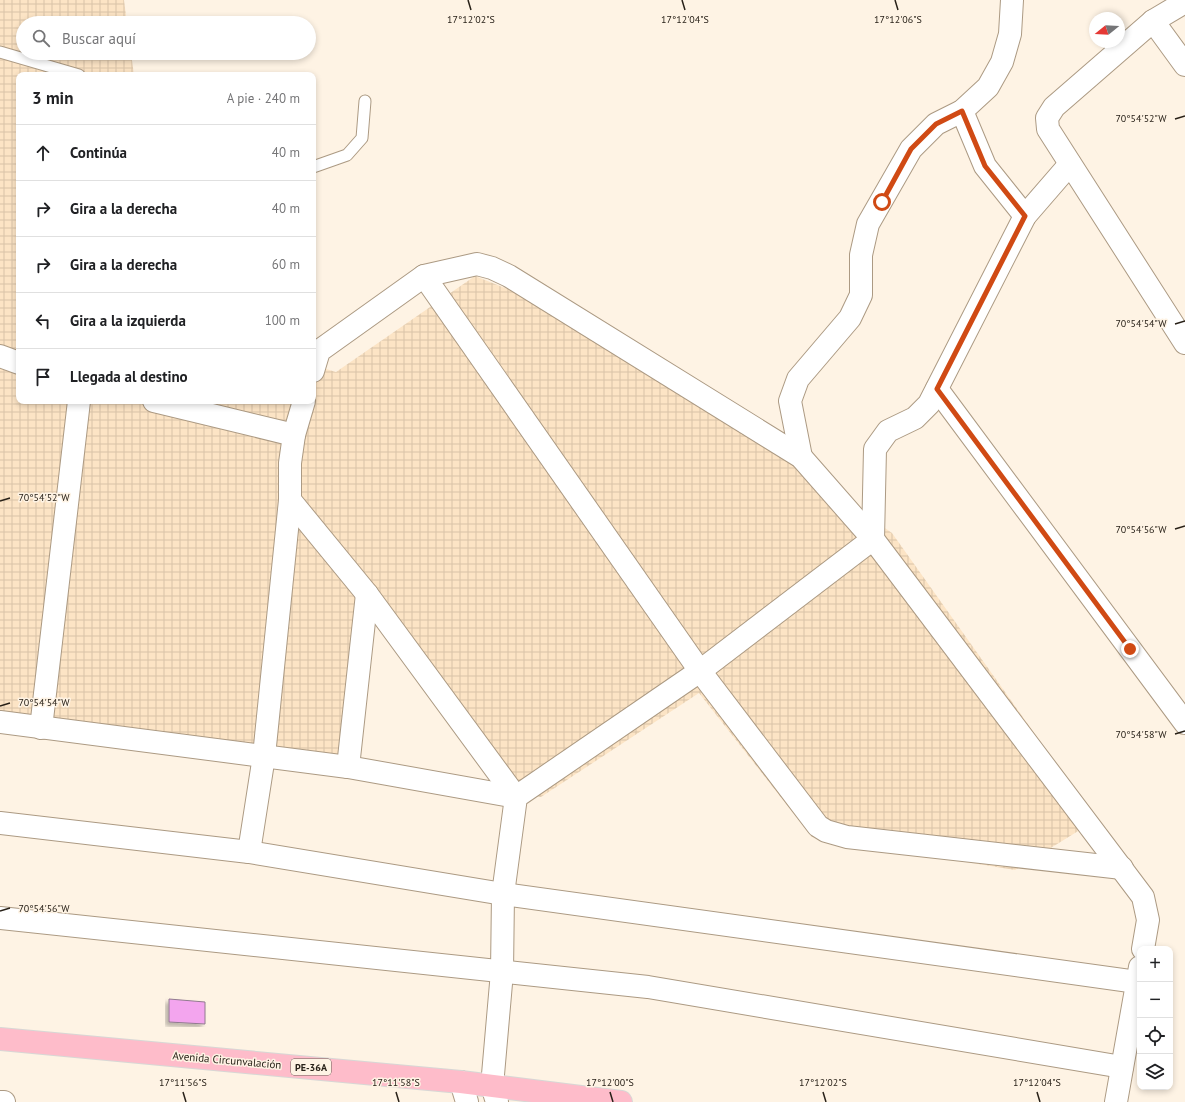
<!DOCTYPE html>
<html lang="es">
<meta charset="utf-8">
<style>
body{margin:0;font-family:"PT Sans",sans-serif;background:#f2f2f2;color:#202124}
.controls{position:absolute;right:12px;bottom:12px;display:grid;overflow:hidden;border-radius:8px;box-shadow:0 2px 6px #0003}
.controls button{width:36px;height:36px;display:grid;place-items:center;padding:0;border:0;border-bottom:1px solid #e0e0e0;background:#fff;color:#202124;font:20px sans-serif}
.compass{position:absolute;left:1089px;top:12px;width:36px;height:36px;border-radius:50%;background:#fff;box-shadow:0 2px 6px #0003;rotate:252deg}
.stop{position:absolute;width:12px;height:12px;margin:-9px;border:3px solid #d04a14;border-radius:50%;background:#fff}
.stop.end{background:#d04a14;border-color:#fff;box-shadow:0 1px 4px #0008}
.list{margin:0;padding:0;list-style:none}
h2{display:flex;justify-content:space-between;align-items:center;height:52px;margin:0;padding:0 16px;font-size:17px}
h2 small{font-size:13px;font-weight:400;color:#757577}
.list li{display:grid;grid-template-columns:26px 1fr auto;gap:12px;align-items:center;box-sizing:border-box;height:56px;padding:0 16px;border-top:1px solid #e0e0e0}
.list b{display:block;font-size:15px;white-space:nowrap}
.list em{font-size:13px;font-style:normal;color:#757577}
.icon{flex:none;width:22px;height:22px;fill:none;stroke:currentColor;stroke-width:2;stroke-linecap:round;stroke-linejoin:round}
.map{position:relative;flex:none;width:1185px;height:1102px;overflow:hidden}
.search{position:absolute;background:#fff;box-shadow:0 2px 6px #0003;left:16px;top:16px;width:300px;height:44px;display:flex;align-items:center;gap:10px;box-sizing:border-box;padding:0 14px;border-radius:22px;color:#757577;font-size:15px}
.panel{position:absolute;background:#fff;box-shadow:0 2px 6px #0003;left:16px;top:72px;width:300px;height:332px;border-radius:8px}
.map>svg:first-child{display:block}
.industrial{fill:url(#industrial-grid)}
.building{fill:#f3a5ee;stroke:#907a8e;filter:url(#shadow)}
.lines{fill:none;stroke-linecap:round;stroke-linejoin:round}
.service-casing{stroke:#ac9a83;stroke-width:13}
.minor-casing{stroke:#ac9a83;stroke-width:24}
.tertiary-casing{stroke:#ac9a83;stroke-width:24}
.trunk-casing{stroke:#d8d7d5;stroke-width:24}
.service{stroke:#fff;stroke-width:11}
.minor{stroke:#fff;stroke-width:22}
.tertiary{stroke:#fff;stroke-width:22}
.trunk{stroke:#febcca;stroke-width:22}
.route{stroke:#d04a14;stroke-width:5}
.ticks{fill:none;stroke:#282118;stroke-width:1.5}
.labels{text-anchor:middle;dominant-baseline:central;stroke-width:3;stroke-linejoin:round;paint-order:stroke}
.shield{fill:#fef3e4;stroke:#686055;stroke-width:1}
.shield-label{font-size:10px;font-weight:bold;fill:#282118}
.street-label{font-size:11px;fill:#282118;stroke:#fef3e4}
.ticks-label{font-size:10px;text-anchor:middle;fill:#282118;stroke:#fef3e4;stroke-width:3;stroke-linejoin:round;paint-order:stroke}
</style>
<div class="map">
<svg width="1185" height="1102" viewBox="0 0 1185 1102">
<defs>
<pattern id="industrial-grid" width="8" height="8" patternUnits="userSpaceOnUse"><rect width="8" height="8" fill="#fce4c5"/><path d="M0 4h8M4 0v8" fill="none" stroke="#d8c3a8"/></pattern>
<filter id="shadow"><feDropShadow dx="-3.5" dy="3.5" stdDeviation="2" flood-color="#0004"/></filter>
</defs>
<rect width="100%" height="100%" fill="#fef3e4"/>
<path class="industrial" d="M0 0H124L127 23H23V53H131L134 75H19V401H313V365L336 372 475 276 601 326 892 533 1096 820 1015 870 812 837 699 693 541 797 521 794 376 604 347 778 0 732Z"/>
<path class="building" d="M169 999 205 1002V1024L169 1022Z"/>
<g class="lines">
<g class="service-casing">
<g id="service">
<path d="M0 52 79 75"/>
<path d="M313 167 347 155 362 138 365 101"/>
</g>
</g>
<g class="minor-casing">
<g id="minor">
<path d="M1185 2 1153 21 1054 107 1047 118 1048 129 1185 343"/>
<path d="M1153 21 1185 65"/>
<path d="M962 111 985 166 1025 216"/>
<path d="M424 276 700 671 818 826 826 831 847 837 1122 868"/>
<path d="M0 356 19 363"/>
<path d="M313 371 319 351 424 276 477 264 492 268 509 276 801 457 873 539 1143 897 1148 920 1143 949"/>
<path d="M937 389 1185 723"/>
<path d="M154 401 294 435 290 463V500L367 594 516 797"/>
<path d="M294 435 304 401"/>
<path d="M801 457 790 401 798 379 850 318 861 295V255L868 224 911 149 936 124 962 111 988 87 1002 62 1010 34 1012 0"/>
<path d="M0 722 348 767 516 797"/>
<path d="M41 728 79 401"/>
<path d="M348 767 367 594"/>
<path d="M0 823 249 852 503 894 1137 982"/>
<path d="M249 852 264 756 290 500"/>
<path d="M0 918 648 987 1122 1067"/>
<path d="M492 1086 502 972 503 894 516 797 700 671 873 539 875 449 888 431 915 418 929 404 1025 216 1070 164"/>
<path d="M0 1102H4"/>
<path d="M1116 1102 1140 967"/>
</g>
</g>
<g class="tertiary-casing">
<g id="tertiary">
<path d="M461 1082 467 1102"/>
<path d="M492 1086 497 1102"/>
</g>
</g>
<g class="trunk-casing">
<path id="trunk" d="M0 1039 461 1082 621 1102"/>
</g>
<use href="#service" class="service"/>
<use href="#minor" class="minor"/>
<use href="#tertiary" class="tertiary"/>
<use href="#trunk" class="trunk"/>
</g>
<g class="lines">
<path class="route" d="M882 202 911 149 936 124 962 111 985 166 1025 216 937 389 1130 649"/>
</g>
<path class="ticks" d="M468 0 471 10M682 0 685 10M895 0 898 10M1175 119 1185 116M1175 324 1185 321M0 501 10 498M1175 529 1185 526M0 706 10 703M1175 734 1185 731M0 911 10 908M183 1092 186 1102M396 1092 399 1102M610 1092 613 1102M823 1092 826 1102M1037 1092 1040 1102"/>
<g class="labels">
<rect class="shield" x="291" y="1059" width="40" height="16" rx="3"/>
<g class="shield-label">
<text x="311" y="1067">PE-36A</text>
</g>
<g class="street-label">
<text transform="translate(227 1060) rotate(5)">Avenida Circunvalación</text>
</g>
</g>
<g class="ticks-label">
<text x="471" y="23">17°12'02"S</text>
<text x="685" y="23">17°12'04"S</text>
<text x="898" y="23">17°12'06"S</text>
<text x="1141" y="122">70°54'52"W</text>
<text x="1141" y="327">70°54'54"W</text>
<text x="44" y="501">70°54'52"W</text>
<text x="1141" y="533">70°54'56"W</text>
<text x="44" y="706">70°54'54"W</text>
<text x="1141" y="738">70°54'58"W</text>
<text x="44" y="912">70°54'56"W</text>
<text x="183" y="1086">17°11'56"S</text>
<text x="396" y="1086">17°11'58"S</text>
<text x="610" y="1086">17°12'00"S</text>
<text x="823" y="1086">17°12'02"S</text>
<text x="1037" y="1086">17°12'04"S</text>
</g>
</svg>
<div class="controls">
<button>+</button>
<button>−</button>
<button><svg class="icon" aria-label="locate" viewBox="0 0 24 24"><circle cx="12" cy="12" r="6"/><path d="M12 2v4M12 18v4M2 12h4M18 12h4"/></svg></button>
<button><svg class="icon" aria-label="layers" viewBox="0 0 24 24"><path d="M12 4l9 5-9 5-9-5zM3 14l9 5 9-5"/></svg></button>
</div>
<svg class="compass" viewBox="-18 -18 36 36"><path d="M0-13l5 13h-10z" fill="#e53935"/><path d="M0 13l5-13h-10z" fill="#757577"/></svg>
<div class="stop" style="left:882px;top:202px"></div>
<div class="stop end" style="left:1130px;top:649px"></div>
<div class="search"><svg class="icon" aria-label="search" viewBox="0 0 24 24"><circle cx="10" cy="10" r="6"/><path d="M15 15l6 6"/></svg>Buscar aquí</div>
<section class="panel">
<h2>3 min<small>A pie · 240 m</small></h2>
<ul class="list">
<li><svg class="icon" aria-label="ahead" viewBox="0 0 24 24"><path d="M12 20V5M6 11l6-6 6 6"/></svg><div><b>Continúa</b></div><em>40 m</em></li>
<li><svg class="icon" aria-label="right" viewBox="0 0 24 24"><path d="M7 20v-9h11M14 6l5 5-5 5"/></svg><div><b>Gira a la derecha</b></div><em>40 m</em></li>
<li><svg class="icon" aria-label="right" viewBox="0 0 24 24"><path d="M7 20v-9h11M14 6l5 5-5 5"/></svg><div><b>Gira a la derecha</b></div><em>60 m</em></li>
<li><svg class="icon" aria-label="left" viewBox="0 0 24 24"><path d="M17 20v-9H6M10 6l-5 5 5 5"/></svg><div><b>Gira a la izquierda</b></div><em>100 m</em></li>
<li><svg class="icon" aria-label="arrive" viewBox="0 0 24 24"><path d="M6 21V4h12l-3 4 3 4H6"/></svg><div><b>Llegada al destino</b></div></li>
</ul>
</section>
</div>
